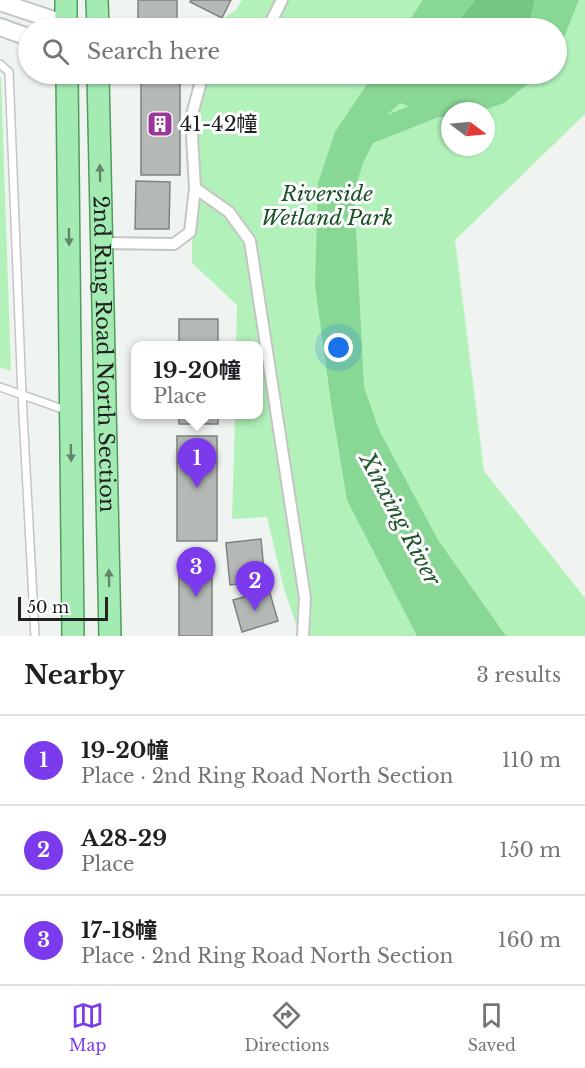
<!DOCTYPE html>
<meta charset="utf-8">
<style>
body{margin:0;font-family:"Libre Baskerville","Noto Sans SC",serif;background:#f6f6f6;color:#202124}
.compass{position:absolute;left:441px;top:102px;width:54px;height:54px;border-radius:50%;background:#fff;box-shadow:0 2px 4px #0004;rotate:106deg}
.scale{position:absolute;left:18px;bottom:15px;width:90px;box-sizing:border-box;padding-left:6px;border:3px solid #202120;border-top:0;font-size:16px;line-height:21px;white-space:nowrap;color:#202120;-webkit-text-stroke:4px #fff;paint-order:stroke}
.you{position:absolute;left:339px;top:348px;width:21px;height:21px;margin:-15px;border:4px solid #fff;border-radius:50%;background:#1a73e8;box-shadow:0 0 0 9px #1a73e833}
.badge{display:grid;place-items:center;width:39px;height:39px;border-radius:50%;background:#7c3aed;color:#fff;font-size:20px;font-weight:700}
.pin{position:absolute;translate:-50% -50px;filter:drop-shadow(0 2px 3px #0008)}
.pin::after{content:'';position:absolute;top:32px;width:21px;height:18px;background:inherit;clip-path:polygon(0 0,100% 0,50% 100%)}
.popup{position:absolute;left:131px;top:341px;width:132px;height:78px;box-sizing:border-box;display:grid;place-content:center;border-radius:12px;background:#fff;filter:drop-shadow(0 2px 4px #0005);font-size:20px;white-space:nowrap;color:#757577}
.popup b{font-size:22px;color:#202124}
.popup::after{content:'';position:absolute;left:50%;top:100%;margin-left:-12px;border:12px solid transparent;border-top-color:#fff}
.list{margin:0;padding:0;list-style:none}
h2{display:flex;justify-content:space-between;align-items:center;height:78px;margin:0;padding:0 24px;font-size:26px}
h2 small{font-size:20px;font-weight:400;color:#757577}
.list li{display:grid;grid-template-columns:39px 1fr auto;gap:18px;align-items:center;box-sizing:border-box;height:90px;padding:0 24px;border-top:2px solid #e0e0e0}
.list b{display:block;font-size:22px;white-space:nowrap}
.list p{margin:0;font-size:20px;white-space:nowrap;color:#757577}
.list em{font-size:20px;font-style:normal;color:#757577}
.icon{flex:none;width:33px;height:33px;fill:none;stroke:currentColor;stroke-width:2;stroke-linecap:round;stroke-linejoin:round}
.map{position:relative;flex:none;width:585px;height:636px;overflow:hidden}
.search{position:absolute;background:#fff;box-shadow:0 2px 4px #0004;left:18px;right:18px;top:18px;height:66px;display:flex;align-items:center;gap:15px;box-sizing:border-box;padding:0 21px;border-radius:33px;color:#757577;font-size:22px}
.sheet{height:348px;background:#fff}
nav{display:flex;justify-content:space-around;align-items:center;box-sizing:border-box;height:84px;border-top:2px solid #e0e0e0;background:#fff;font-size:16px;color:#757577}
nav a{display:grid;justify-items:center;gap:3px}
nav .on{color:#7c3aed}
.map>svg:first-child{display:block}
.green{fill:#b2f1ba;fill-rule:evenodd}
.forest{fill:#76c583}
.water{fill:#88d795}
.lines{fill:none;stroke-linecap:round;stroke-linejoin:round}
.river{stroke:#88d795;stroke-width:21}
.building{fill:#b5b9b6;stroke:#7f8380;stroke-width:1.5}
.service-casing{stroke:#c3c6c3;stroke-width:10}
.pedestrian-casing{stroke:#c3c6c3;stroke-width:14}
.tertiary-casing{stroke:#c3c6c3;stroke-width:20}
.primary-casing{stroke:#4f9c5e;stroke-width:24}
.service{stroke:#fff;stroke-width:7}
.pedestrian{stroke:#fff;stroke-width:10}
.tertiary{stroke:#fff;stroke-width:16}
.primary{stroke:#a4ebb3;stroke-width:21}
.oneway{fill:#62866a}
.labels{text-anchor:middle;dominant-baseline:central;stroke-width:6;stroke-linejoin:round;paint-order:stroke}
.poi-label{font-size:21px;fill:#202120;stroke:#fff;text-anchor:start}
.park-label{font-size:21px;font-style:italic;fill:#1a5228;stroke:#fff}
.street-label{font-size:21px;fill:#202120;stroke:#fff}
.water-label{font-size:22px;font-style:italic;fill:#1f562c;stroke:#fff}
</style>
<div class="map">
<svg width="585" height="636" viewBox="0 0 585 636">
<rect width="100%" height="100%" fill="#f0f4f0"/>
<g class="green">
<path d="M242 0H585V114L455 240 484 471 585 598V636H300L284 589 267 517 232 519 235 415 258 414V346L236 345 237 305 192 263V74H556V28H194V23H216L236 10ZM450 111H486V147H450Z"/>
<path d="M0 77H1L11 371 0 367Z"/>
</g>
<path class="forest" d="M475 0H535L528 28H453Z"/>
<g class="water">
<path d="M423 0H475L453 28H404Z"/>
<path d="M535 0H579L562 42 557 49 556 28H528Z"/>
<path d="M374 74H431L430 78 474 76 478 74H540L504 103 481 111H450V117H436L400 103 387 115 363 163 354 192 364 387 379 430 438 540 506 636H417L347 500 332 409 315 286 318 183 335 132Z"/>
</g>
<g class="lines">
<path class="river" d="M355 139 448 102"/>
</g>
<g class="building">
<rect x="138" y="0" width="39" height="28"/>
<path d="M191 0H231L222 18 190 2Z"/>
<rect x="141" y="74" width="39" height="101"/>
<path d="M136 181 170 182 169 229H135Z"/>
<rect x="179" y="319" width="39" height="27"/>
<rect x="179" y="414" width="39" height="10"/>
<rect x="177" y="436" width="40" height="105"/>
<path d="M261 539 265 581 230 585 226 543Z"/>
<rect x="179" y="559" width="33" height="77"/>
<path d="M269 590 278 621 242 632 233 600Z"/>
</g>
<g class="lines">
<g class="service-casing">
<g id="service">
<path d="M0 64 9 72 22 395 35 636"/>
<path d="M0 387 68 411"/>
</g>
</g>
<g class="pedestrian-casing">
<g id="pedestrian">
<path d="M263 28 270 24 282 0"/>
<path d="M203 74 191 118 195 188 229 212 250 241 305 598 303 636"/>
<path d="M102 243 174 244 190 232 195 188"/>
</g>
</g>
<g class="tertiary-casing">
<g id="tertiary">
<path d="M0 2 66 24"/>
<path d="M0 27 28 37"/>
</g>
</g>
<g class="primary-casing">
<g id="primary">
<path d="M66 0V28"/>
<path d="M97 0 98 28"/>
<path d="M67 74 73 636"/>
<path id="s1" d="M98 74 110 636"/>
</g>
</g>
<use href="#service" class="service"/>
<use href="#pedestrian" class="pedestrian"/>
<use href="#tertiary" class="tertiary"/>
<use href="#primary" class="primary"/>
</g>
<defs><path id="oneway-solid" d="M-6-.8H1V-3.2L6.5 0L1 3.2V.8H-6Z" transform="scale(1.5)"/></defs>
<g class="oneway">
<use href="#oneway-solid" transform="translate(100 173) rotate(-91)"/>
<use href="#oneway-solid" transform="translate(69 237) rotate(89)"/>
<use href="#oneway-solid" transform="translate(71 453) rotate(89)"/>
<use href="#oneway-solid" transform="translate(109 578) rotate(-91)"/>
</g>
<defs>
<g id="building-square" transform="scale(1.35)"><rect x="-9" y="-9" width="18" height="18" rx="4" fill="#9a3599" stroke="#fff"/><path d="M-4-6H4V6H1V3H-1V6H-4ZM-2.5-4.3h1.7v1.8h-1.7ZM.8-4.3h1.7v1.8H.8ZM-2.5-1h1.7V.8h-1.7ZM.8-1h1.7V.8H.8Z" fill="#fff"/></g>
</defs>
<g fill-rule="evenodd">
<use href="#building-square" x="160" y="124"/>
</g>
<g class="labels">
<g class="poi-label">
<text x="180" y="124">41-42幢</text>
</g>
<g class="park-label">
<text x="327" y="194">Riverside<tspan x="327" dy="24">Wetland Park</tspan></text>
</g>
<g class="street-label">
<text stroke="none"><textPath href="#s1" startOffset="280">2nd Ring Road North Section</textPath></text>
</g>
<g class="water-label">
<text transform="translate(400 519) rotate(62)">Xinxing River</text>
</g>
</g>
</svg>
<svg class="compass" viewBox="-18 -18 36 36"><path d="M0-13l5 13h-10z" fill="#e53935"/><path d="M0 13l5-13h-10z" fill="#757577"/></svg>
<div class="scale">50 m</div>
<div class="you"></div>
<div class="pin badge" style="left:197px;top:488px">1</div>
<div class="popup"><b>19-20幢</b>Place</div>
<div class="pin badge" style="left:255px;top:611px">2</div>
<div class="pin badge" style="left:196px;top:597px">3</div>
<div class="search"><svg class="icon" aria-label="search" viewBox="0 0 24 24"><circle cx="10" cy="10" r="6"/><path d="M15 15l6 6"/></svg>Search here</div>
</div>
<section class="sheet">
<h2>Nearby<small>3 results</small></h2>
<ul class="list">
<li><span class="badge">1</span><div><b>19-20幢</b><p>Place · 2nd Ring Road North Section</p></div><em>110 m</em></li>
<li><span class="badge">2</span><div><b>A28-29</b><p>Place</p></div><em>150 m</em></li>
<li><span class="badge">3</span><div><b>17-18幢</b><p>Place · 2nd Ring Road North Section</p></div><em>160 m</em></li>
</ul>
</section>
<nav>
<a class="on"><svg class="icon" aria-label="map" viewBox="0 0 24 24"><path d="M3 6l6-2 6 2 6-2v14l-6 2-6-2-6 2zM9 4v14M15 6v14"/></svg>Map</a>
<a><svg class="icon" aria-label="directions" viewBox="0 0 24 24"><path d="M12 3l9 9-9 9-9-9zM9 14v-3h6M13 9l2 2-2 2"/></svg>Directions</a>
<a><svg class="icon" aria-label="saved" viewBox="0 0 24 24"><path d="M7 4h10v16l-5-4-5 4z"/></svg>Saved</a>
</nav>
